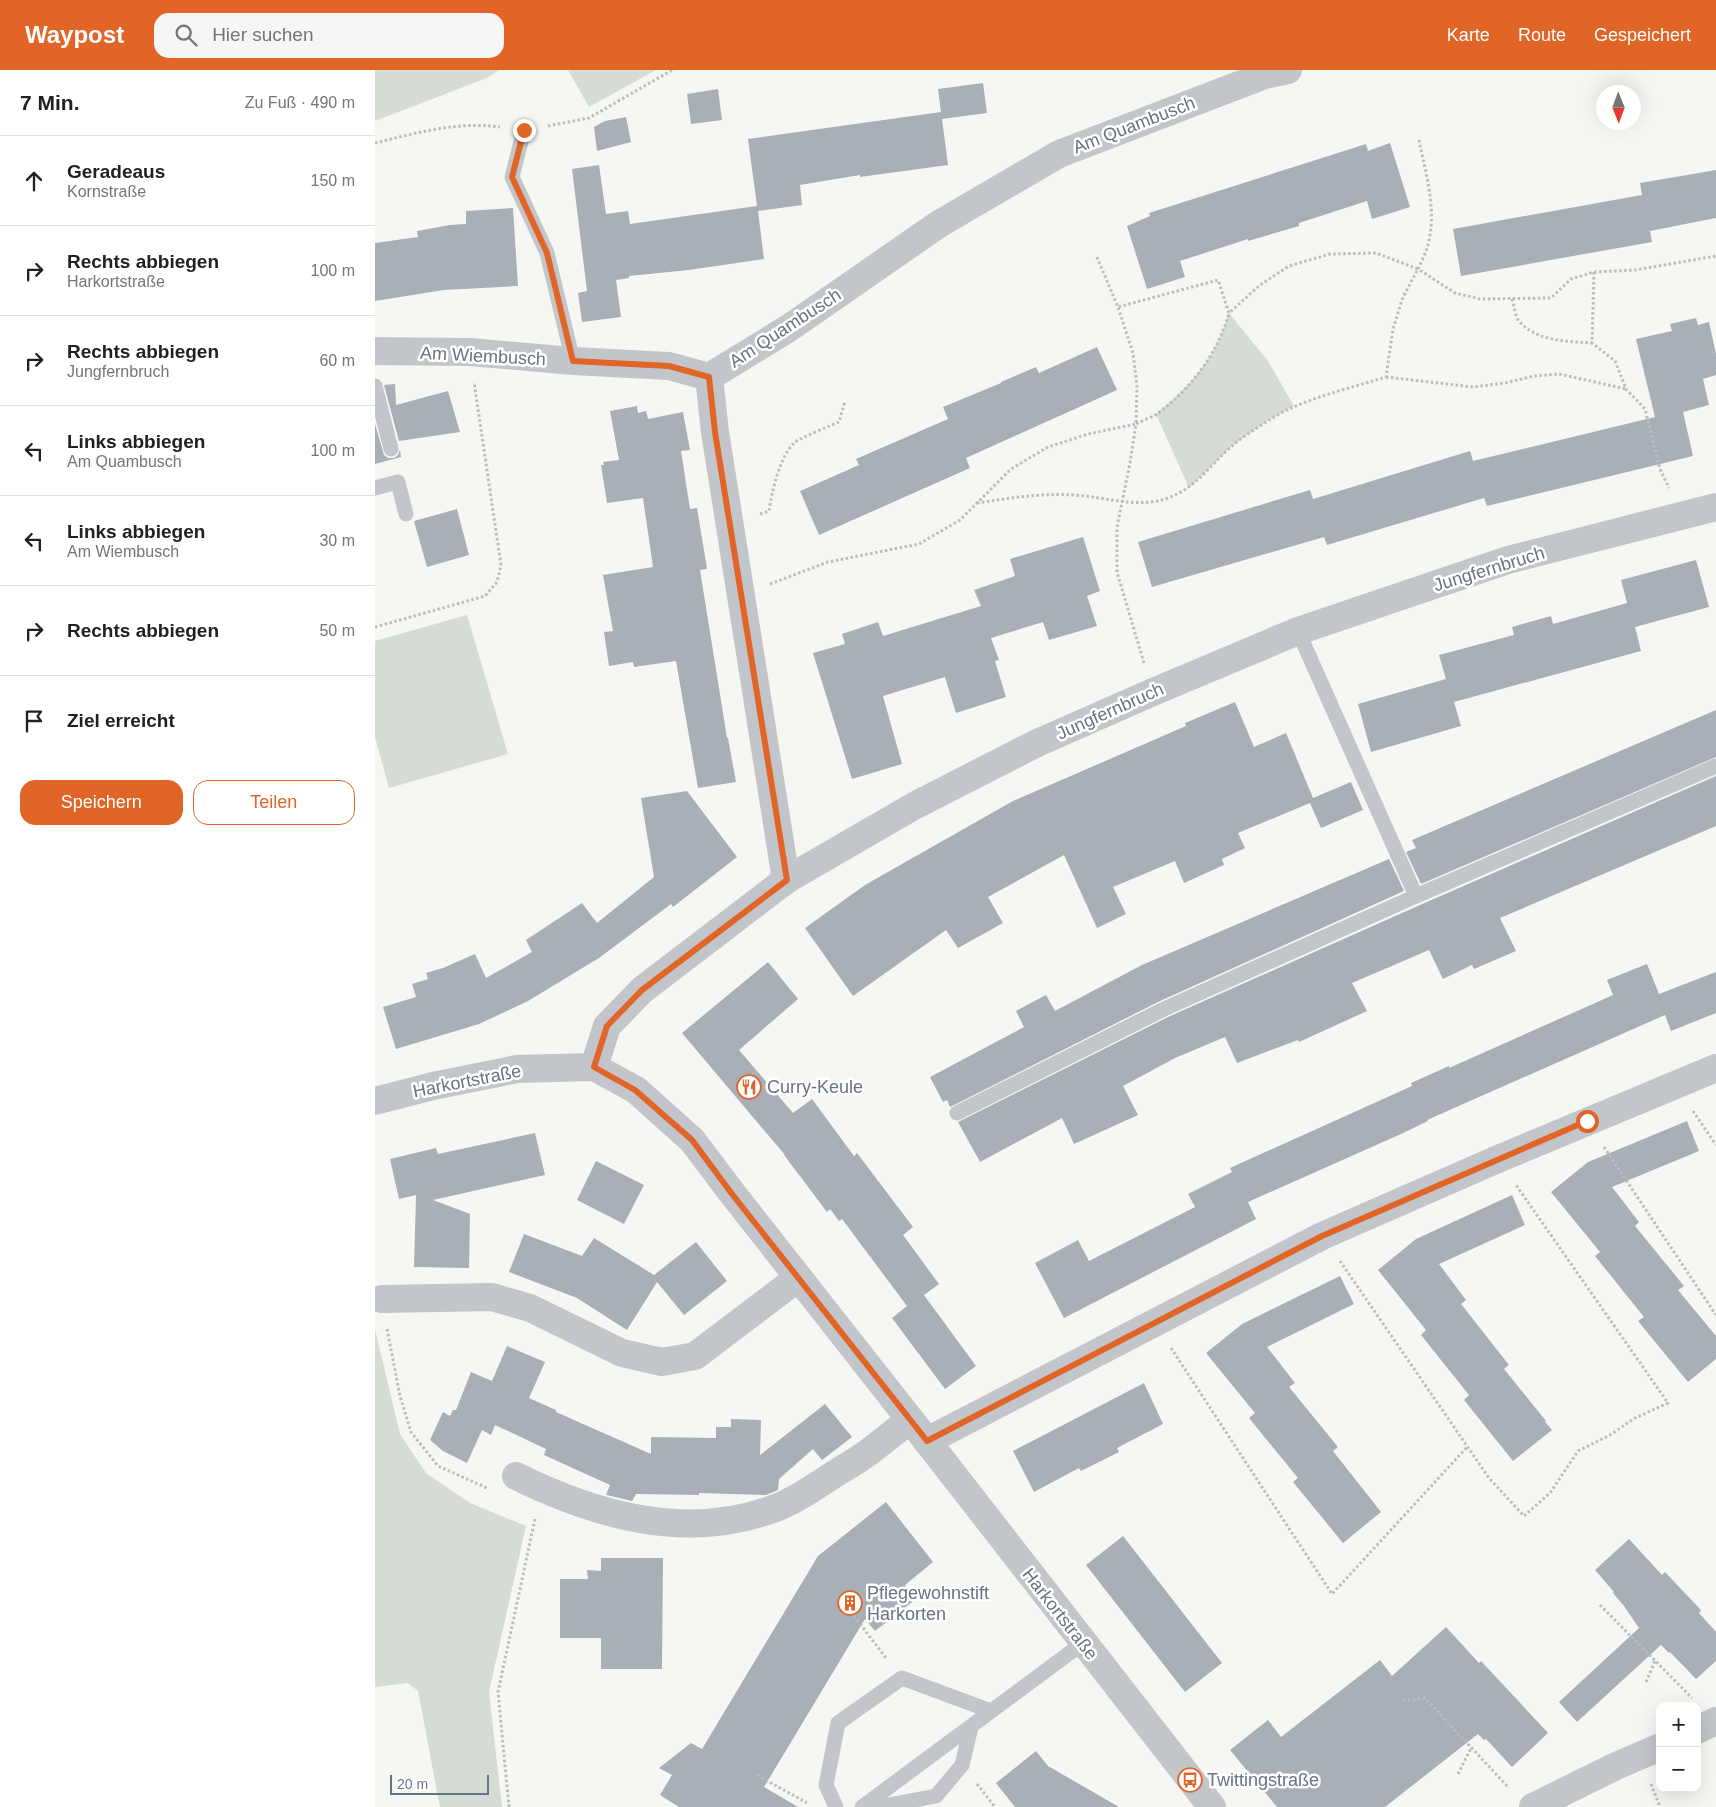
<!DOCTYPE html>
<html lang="de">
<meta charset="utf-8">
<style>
body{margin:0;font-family:Helvetica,sans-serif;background:#f6f6f6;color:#202124}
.controls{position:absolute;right:15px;bottom:15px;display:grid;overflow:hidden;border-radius:10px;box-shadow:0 5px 20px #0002}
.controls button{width:45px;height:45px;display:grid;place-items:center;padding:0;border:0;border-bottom:1px solid #e0e0e0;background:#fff;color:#202124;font:25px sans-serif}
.compass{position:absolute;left:1221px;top:15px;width:45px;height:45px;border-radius:50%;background:#fff;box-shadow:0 5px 20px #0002;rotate:179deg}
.scale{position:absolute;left:15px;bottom:12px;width:99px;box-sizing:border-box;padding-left:5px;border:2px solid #667484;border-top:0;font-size:14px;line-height:18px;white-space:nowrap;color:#667484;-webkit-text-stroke:4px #fff;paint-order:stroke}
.stop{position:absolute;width:15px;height:15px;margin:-11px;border:4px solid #e26528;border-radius:50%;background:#fff}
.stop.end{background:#e26528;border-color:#fff;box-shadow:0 1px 5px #0008}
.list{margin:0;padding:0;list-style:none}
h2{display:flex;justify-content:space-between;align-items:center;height:65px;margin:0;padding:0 20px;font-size:21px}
h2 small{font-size:16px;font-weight:400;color:#757577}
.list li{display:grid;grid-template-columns:32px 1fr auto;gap:15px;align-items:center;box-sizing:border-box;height:90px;padding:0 20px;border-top:1px solid #e0e0e0}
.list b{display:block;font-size:19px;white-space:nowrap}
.list p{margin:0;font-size:16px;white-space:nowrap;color:#757577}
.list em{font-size:16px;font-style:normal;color:#757577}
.actions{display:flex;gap:10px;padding:15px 20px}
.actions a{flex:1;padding:11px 0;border:1px solid #e26528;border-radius:15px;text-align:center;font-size:18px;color:#e26528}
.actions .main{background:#e26528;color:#fff}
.icon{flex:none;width:28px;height:28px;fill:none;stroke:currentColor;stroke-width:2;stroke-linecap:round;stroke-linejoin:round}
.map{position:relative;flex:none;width:1341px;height:1737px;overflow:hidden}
header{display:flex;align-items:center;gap:30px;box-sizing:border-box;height:70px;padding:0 25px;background:#e26528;color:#fff}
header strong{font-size:24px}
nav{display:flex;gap:28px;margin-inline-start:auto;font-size:18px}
.search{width:350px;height:45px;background:#f6f6f6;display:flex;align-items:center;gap:12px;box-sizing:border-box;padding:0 18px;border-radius:15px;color:#757577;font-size:19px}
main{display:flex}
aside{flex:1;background:#fff}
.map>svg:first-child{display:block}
.green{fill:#d5dcd3}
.building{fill:#a8afb6}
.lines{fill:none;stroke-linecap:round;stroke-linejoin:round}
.path{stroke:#babcbf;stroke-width:3;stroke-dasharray:2.5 2.5;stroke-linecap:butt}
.service{stroke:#c2c5c9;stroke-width:15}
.minor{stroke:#c2c5c9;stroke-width:28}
.route{stroke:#e26528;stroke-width:6}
.labels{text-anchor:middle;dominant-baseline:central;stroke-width:5;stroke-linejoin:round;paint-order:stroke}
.street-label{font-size:18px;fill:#667484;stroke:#fff}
.poi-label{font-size:18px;fill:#667484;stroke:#fff;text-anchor:start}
</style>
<header>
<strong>Waypost</strong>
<div class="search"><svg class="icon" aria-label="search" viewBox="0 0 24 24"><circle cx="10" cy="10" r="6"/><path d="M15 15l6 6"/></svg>Hier suchen</div>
<nav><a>Karte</a><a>Route</a><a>Gespeichert</a></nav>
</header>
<main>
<aside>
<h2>7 Min.<small>Zu Fuß · 490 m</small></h2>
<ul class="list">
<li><svg class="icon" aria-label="ahead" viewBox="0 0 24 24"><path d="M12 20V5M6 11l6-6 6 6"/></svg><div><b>Geradeaus</b><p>Kornstraße</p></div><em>150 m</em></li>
<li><svg class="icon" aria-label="right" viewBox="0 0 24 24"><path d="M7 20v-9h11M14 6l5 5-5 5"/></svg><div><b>Rechts abbiegen</b><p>Harkortstraße</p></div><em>100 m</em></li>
<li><svg class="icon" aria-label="right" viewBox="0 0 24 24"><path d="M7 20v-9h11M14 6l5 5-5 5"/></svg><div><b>Rechts abbiegen</b><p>Jungfernbruch</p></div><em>60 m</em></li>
<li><svg class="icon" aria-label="left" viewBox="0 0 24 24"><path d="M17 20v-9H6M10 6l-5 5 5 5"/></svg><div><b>Links abbiegen</b><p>Am Quambusch</p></div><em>100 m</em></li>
<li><svg class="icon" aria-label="left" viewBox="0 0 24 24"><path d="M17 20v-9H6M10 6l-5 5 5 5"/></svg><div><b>Links abbiegen</b><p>Am Wiembusch</p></div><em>30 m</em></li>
<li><svg class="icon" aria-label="right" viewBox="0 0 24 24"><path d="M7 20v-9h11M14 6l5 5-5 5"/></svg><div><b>Rechts abbiegen</b></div><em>50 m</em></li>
<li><svg class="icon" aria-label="arrive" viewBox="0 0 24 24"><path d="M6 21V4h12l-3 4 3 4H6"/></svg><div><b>Ziel erreicht</b></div></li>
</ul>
<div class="actions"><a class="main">Speichern</a><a>Teilen</a></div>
</aside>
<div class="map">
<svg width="1341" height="1737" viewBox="0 0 1341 1737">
<rect width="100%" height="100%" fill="#f6f7f3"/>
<g class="green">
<path d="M0 0H124L112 8 0 51Z"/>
<path d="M193 0H281L214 37Z"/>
<path d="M854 243 893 291 919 336 890 352 857 376 814 418 781 344C816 315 841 288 854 243Z"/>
<path d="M92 545 133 684 14 718 0 667V571Z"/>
<path d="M0 1259 25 1364 51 1403 95 1433 151 1456 114 1622 127 1737H65L43 1621 33 1613 0 1617Z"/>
</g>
<g class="building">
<path d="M608 13 612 43 567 49 573 95 485 107V105L425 115 427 135 383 141 389 189 314 200 254 206V208L241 210 246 247 207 252 203 223 212 221 197 99 224 95 231 144 253 141 255 154 382 136 373 69 566 42 563 19Z"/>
<path d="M343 19 347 50 316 54 312 24Z"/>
<path d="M251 47 256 72 222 81 219 57 230 51Z"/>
<path d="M1015 73 1035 137 997 149 992 131 924 153V156L873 171V169L805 191 810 207 772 219 752 156 775 146 774 143 991 74 993 81Z"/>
<path d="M1341 100V148L1275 161 1277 172 1086 206 1078 159 1267 125 1265 113Z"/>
<path d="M138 138 143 216 69 220 0 231V173L43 167 42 161 75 155 91 154V141Z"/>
<path d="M1321 248 1323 255 1334 252 1341 284V305L1328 309 1334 335 1308 342 1318 386 1112 436 1109 428 952 475 949 467 777 517 763 472 935 420 938 429 1095 381 1098 391 1280 347 1261 269 1297 261 1295 254Z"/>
<path d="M722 277 742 320 591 388 595 398 444 465 425 421 484 395 481 389 573 349 568 337 626 313V312L661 297 664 303Z"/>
<path d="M20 314 21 335 73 321 85 362 24 371 25 375 9 315Z"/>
<path d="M262 336 263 343 271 341 273 349 308 342 315 380 306 381 315 439 322 438 332 499 325 500 352 668H353L361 712 323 718 301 591 259 597 258 592 234 596 229 562 238 561 228 505 278 497 268 428 232 433 226 395H229L228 392 244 390 235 341Z"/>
<path d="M0 354 9 385 13 388H19L23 385 25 380 26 387 0 394Z"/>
<path d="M82 439 94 485 52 497 39 451Z"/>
<path d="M708 467 725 521 712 526 722 556 674 570 668 552 616 568 624 590 620 591 631 627 581 643 570 607 508 626 527 694 477 709 438 583 470 574 467 564 503 552 508 566 606 536 599 520 640 506 635 489Z"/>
<path d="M1321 490 1334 537 1260 557 1266 581 1079 632 1086 656 996 682 983 634 1071 609 1064 585 1139 565 1137 557 1176 546 1178 554 1252 533 1246 510Z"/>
<path d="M860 632 879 677 911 663 938 728 976 712 988 740 946 758 935 733 863 763 870 778 847 789 849 795 809 813 800 791 738 817 751 844 722 858 689 785 613 827 628 853 583 878 571 860 478 926 430 858 490 815 638 731 811 656 810 653Z"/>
<path d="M1341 640V687L1046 814 1031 782 1041 778 1037 770Z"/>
<path d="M1341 706V756L1125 848 1141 881 1099 899 1097 895 1068 909 1054 880 977 913 992 941 924 972 923 970 862 993 850 967 800 988 748 1016 763 1045 699 1074 687 1048 605 1092 583 1052 793 947 1045 835Z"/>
<path d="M312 721 362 787 298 837 296 834 224 888 153 931 104 954 21 979 8 937 41 927 37 914 53 909 51 903 68 898 100 884 111 908 157 882 151 870 207 833 222 853 279 807 266 728Z"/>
<path d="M1014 789 1029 821 785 931 575 1037 572 1030 568 1032 555 1007 649 957 641 941 671 925 680 941 767 895Z"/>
<path d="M393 892 423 929 364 980 418 1043 437 1029 479 1086 482 1083 538 1157 528 1165 564 1214 549 1225 601 1296 570 1319 517 1248 532 1236 467 1149 464 1151 455 1139 452 1142 409 1085H410L307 963Z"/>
<path d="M1272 894 1284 924 1341 902V943L1296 961 1290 945 1052 1050 1053 1051 1026 1064 873 1132 881 1149 689 1248 660 1193 703 1170 714 1191 820 1137 813 1124 857 1102 855 1098 1037 1016 1036 1013 1074 996V998L1238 925 1232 910Z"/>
<path d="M1312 1051 1324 1081 1237 1117 1264 1152 1260 1156 1309 1216 1303 1220 1341 1266V1289L1313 1312 1263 1251 1269 1247 1220 1186 1225 1182 1176 1122 1213 1092Z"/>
<path d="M160 1063 170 1105 58 1130 95 1144 94 1198 39 1197 41 1125 24 1129 15 1089 61 1078 63 1084Z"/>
<path d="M221 1091 269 1115 249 1154 202 1130Z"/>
<path d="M1137 1125 1150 1155 1064 1194 1091 1230 1086 1234 1134 1295 1129 1299 1171 1351 1170 1352 1177 1360 1138 1391 1089 1330 1094 1325 1046 1265 1051 1260 1003 1200 1041 1169Z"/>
<path d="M149 1164 207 1186 219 1168 279 1205 321 1172 352 1211 309 1245 282 1212 252 1260 202 1228 134 1202Z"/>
<path d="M965 1206 979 1234 892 1277 920 1313 914 1317 963 1377 958 1381 1006 1442 968 1473 918 1412 923 1408 874 1348 880 1343 831 1283 867 1254Z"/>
<path d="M132 1276 170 1292 154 1328 181 1340V1342L276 1384V1367L341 1368V1357H356V1349L386 1350 385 1385 450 1334 477 1367 447 1390 438 1379 404 1409 403 1420 391 1425 324 1423V1425L261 1424 257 1431 236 1426 231 1425 235 1415 169 1385 171 1379 120 1355 116 1365 107 1360 92 1393 68 1381 55 1370 68 1342 75 1346 78 1340H81L96 1302 117 1311Z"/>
<path d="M769 1313 788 1354 742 1378 744 1382 706 1401 704 1398 659 1422 638 1381Z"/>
<path d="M511 1432 558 1492 530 1515 541 1529 500 1561 490 1549 389 1717 423 1737H304L285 1725 297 1705 284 1698 316 1673 327 1679 443 1486Z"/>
<path d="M748 1466 847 1593 810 1622 711 1495Z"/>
<path d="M1254 1469 1287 1505 1290 1502 1306 1519 1326 1540 1324 1543 1341 1562V1591L1321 1609 1295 1582 1294 1583 1286 1575 1202 1652 1184 1632 1264 1558 1249 1536 1238 1523 1239 1522 1220 1500Z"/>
<path d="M226 1488H288L287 1599H226V1568H185V1509H213L212 1500 226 1501Z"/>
<path d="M1071 1557 1104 1593 1106 1591 1173 1663 1137 1697 1111 1669 1109 1670 1103 1664 1010 1737H902L855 1680 893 1650 906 1667 1005 1590 1017 1606Z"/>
<path d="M661 1681 673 1696 744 1737H640L621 1713Z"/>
</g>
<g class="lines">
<g class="path">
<path d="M173 56 214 48 297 0"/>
<path d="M1044 70C1051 105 1063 143 1052 178 1050 185 1046 192 1043 199L1080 223 1105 229 1176 228 1196 209 1219 202 1260 200 1341 186"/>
<path d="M0 73C41 63 82 51 125 57"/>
<path d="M1219 202 1217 273 1240 291 1251 319 1270 339 1285 399 1294 418"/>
<path d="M1137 229C1139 235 1140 246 1144 251 1162 272 1192 271 1217 273"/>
<path d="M1011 307 1098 317 1130 313 1159 306 1184 304 1251 319"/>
<path d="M602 433C634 428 666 423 699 425 731 427 762 439 793 428 821 418 835 395 857 376 866 368 877 361 888 354 924 329 970 320 1011 307L1018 259 1028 227 1043 199 1001 183 955 184 914 196 885 215 854 243 843 210 743 237 721 185"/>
<path d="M385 444 394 441C397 422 404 388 419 373 424 368 455 356 464 352L470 331"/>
<path d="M395 514 453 492 544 474 585 450 636 399 673 377 713 364 761 354 762 316 758 283 743 237"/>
<path d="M0 557 110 526 122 512 126 495 99 312"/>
<path d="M769 593 742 502V457L755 393 761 354C768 350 776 348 782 344 816 319 843 283 854 243"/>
<path d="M1318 1041 1341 1075"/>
<path d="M1229 1077 1341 1245"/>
<path d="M965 1191 1114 1408 1149 1446 1175 1423 1203 1381 1235 1365 1260 1348 1293 1333 1141 1115"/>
<path d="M12 1259 25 1326 36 1362 63 1396 112 1418"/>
<path d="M796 1278 957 1524 1093 1376"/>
<path d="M1225 1535 1317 1628"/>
<path d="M476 1542 511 1588"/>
<path d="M1271 1612 1280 1591"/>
<path d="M1028 1631 1050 1628 1134 1718"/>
<path d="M1083 1704 1096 1678"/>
<path d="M382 1705 432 1733"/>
<path d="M602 1714 620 1737"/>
<path d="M1276 1714 1285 1737"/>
<path d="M134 1737 123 1622 160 1449"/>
</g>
<g class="service">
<path d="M149 60 137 107 172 183 198 291"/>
<path d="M0 316 16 379"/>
<path d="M0 418 23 412 31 444"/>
<path d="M923 561 1041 826 1341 696"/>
<path d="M582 1043 789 939 1041 826"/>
<path d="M461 1737 451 1715 463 1653 527 1608 616 1641"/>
<path d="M487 1737 708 1573"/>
<path d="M503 1737 561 1726 587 1695 596 1657"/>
</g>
<g class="minor">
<path d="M0 281 95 282 198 291 294 296 334 307"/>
<path d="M334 307 414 258 564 154 684 84 890 5 913 0"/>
<path d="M334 307 340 362 411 810"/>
<path d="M219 997 232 956 267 920 411 810 539 736 660 674 778 622 923 561 1133 490 1341 437"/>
<path d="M0 1031 58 1016 142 999 219 997 261 1020 317 1070 357 1123 552 1371 837 1737"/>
<path d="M7 1229 117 1227 155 1238 247 1283 287 1292 320 1286 423 1208"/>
<path d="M552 1371 947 1166 1123 1089 1341 998"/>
<path d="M141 1406C218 1444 306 1470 392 1441 415 1434 435 1420 455 1407 470 1397 486 1389 499 1378 511 1369 523 1359 535 1350"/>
<path d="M1322 1660 1341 1651"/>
<path d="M1158 1737 1239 1697 1285 1677"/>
</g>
</g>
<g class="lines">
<path class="route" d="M149 60 137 107 172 183 198 291 294 296 334 307 340 362 412 810 267 920 232 956 219 997 260 1020 317 1070 357 1124 552 1371 947 1166 1212 1051"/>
</g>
<defs>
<g id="restaurant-ring" transform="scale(1.25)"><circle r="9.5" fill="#fff" stroke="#e26528" stroke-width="1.5"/><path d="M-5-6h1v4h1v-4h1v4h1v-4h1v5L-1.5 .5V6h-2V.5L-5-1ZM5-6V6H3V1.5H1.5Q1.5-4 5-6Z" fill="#e26528"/></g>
<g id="building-ring" transform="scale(1.25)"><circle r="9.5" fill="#fff" stroke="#e26528" stroke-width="1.5"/><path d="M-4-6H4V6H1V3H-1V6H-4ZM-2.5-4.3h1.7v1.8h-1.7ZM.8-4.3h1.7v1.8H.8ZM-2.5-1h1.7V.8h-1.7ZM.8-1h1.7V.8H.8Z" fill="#e26528"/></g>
<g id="bus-ring" transform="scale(1.25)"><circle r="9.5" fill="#fff" stroke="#e26528" stroke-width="1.5"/><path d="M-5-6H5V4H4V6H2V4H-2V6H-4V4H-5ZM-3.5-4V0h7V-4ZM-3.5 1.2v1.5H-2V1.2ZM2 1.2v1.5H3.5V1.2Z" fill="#e26528"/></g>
</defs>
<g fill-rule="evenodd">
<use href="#restaurant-ring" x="374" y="1017"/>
<use href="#building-ring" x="475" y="1533"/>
<use href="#bus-ring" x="815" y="1710"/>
</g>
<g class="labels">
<g class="street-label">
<text transform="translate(759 55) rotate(-21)">Am Quambusch</text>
<text transform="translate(410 258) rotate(-33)">Am Quambusch</text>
<text transform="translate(108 286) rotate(3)">Am Wiembusch</text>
<text transform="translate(1114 499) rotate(-17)">Jungfernbruch</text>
<text transform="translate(735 641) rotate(-24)">Jungfernbruch</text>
<text transform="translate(92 1011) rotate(-11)">Harkortstraße</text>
<text transform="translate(685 1544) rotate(52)">Harkortstraße</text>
</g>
<g class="poi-label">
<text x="392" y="1017">Curry-Keule</text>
<text x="492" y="1523">Pflegewohnstift<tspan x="492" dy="21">Harkorten</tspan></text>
<text x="832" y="1710">Twittingstraße</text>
</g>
</g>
</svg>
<div class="controls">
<button>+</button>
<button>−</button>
</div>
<svg class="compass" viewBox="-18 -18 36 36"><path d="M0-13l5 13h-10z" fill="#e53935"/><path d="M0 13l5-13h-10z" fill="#757577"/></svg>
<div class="scale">20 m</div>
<div class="stop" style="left:1212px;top:1051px"></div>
<div class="stop end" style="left:149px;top:60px"></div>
</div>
</main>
